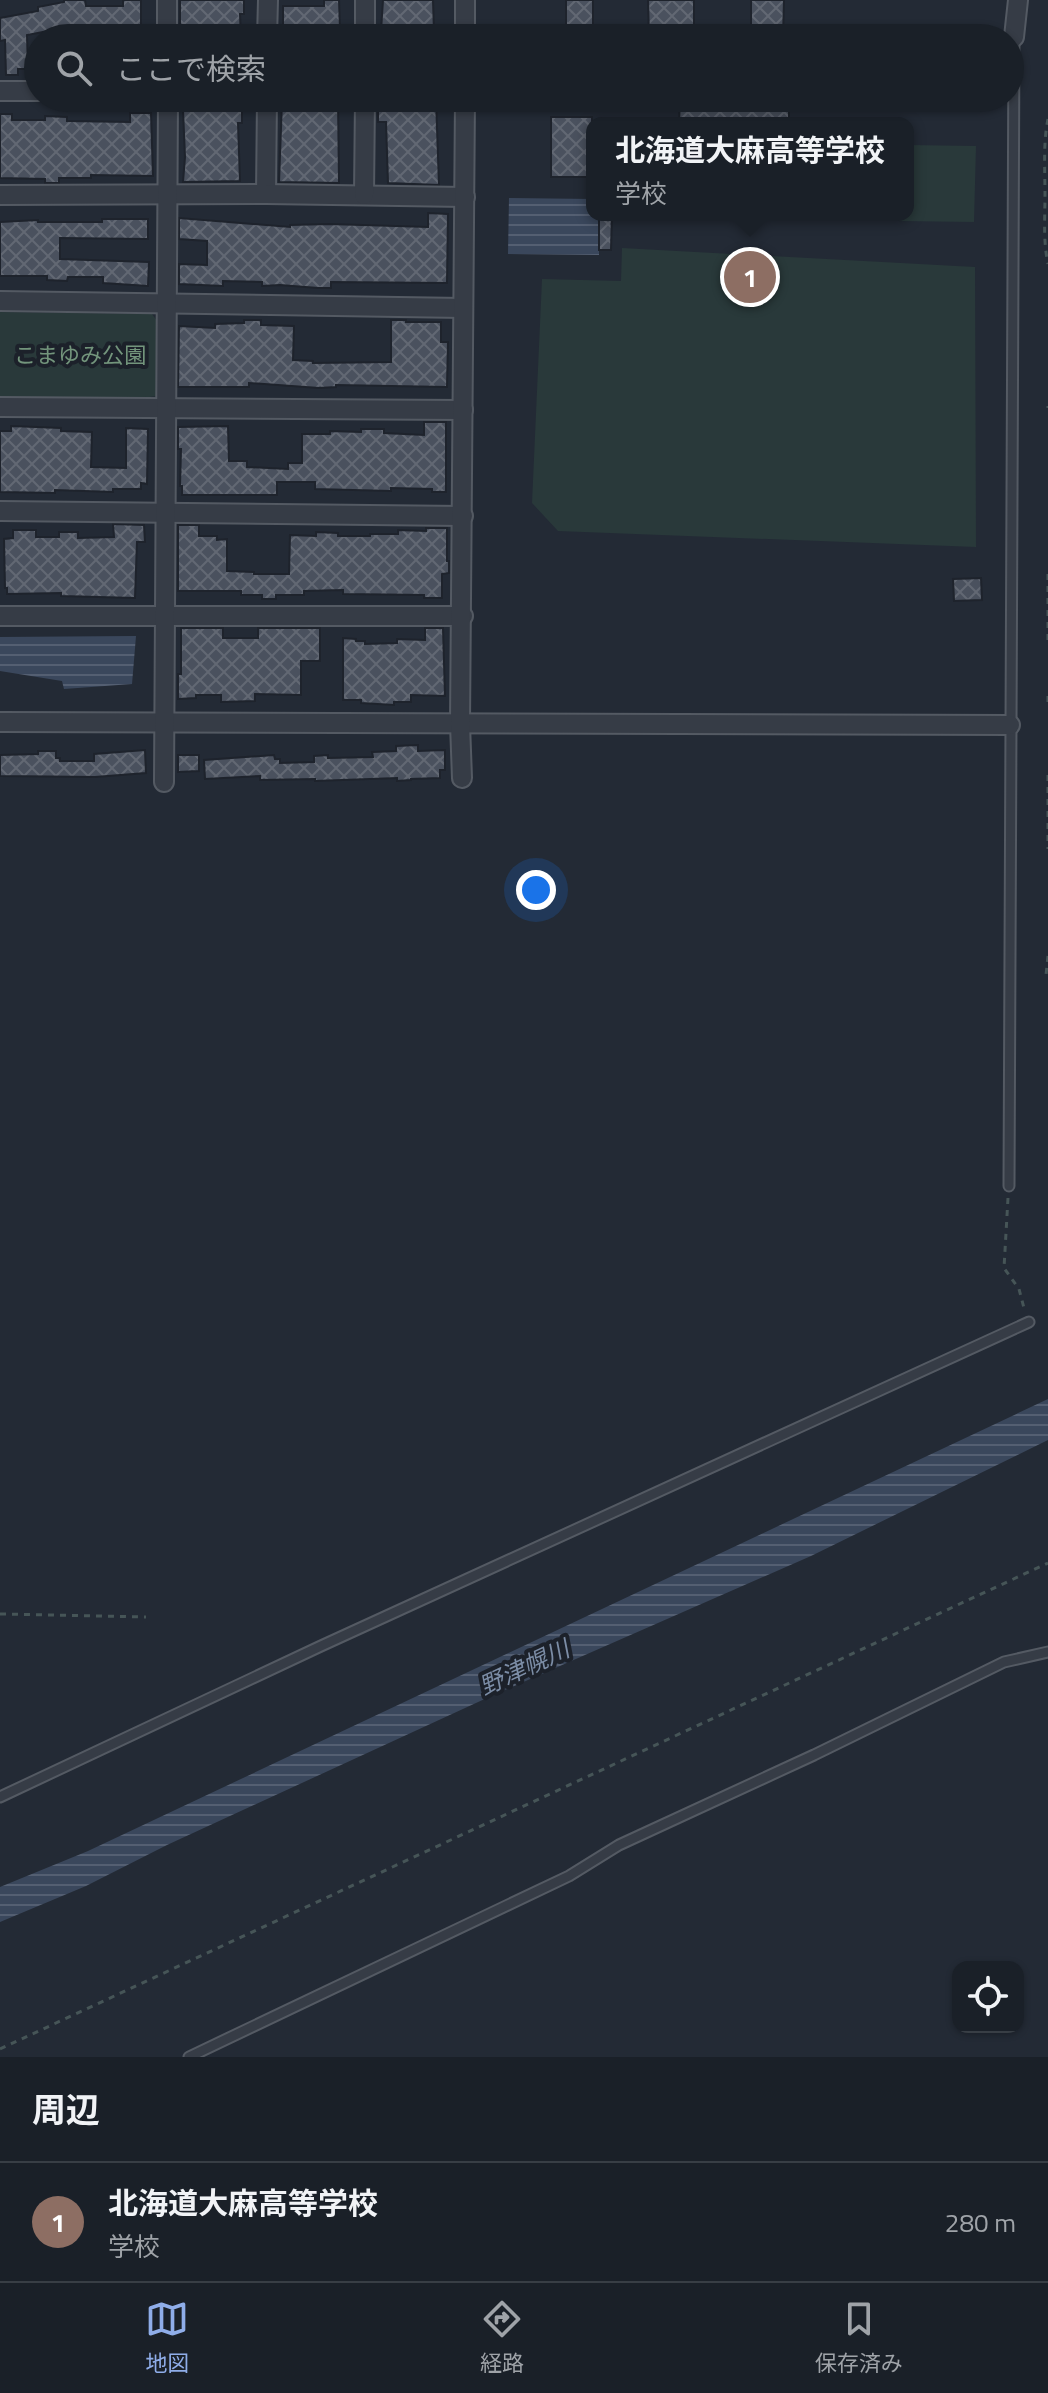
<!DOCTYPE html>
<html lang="ja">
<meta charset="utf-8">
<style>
body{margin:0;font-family:"Titillium Web","Noto Sans JP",sans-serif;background:#232830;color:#f1f3f6}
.controls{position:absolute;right:24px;bottom:24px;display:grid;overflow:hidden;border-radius:16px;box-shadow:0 2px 6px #0004}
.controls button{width:72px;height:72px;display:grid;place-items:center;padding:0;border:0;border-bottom:2px solid #383e45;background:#1a2028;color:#f1f3f6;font:40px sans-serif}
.you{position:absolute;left:536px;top:890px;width:28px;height:28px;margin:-20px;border:6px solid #fff;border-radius:50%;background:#1a73e8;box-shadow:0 0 0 12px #1a73e833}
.badge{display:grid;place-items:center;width:52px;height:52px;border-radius:50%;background:#8fade9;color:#fff;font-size:26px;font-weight:700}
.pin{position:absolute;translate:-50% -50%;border:4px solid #fff;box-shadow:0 2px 8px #0006}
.popup{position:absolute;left:586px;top:117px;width:328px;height:104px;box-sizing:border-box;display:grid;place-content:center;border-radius:16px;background:#1a2028;filter:drop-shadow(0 2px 6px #0005);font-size:26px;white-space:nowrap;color:#9fa3a8}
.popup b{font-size:30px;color:#f1f3f6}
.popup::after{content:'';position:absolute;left:50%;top:100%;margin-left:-16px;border:16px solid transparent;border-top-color:#1a2028}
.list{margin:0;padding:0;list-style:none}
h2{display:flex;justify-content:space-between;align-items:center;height:104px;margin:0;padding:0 32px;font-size:34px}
h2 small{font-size:26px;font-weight:400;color:#9fa3a8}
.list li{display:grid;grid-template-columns:52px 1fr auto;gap:24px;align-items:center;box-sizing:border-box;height:120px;padding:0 32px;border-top:2px solid #383e45}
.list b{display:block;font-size:30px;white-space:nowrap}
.list p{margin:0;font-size:26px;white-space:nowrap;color:#9fa3a8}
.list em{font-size:26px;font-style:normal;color:#9fa3a8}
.icon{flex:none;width:44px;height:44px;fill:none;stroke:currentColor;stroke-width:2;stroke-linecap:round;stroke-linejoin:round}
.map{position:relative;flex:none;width:1048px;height:2057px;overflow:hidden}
.search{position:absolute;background:#1a2028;box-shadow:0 2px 6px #0004;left:24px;right:24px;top:24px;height:88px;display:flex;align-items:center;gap:20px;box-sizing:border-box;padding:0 28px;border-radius:44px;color:#9fa3a8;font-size:30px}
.sheet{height:224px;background:#1a2028}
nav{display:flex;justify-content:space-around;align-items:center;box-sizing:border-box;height:112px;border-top:2px solid #383e45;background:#1a2028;font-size:22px;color:#9fa3a8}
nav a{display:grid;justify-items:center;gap:4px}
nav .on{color:#8fade9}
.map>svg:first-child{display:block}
.green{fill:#29393a}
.water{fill:url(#water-rules)}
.building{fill:url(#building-cross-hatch);stroke:#1e232c;stroke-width:2}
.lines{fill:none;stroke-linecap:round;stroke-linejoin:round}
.service-casing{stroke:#545a63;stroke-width:13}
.minor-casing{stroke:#545a63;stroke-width:22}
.path{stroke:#465557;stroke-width:3;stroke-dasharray:6 6;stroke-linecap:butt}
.service{stroke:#363c46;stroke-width:9}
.minor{stroke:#363c46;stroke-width:18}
.labels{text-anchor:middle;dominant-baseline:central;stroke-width:8;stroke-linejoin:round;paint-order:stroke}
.park-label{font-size:22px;fill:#73957c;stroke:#1c212a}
.water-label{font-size:24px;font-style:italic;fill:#7c8da6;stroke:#1c212a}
</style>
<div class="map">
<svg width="1048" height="2057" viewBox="0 0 1048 2057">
<defs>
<pattern id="water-rules" width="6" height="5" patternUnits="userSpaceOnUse" patternTransform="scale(2)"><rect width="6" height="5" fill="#3a475c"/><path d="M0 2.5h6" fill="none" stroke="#545f72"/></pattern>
<pattern id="building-cross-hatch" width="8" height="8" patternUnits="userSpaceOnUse" patternTransform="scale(2)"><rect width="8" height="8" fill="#4a515e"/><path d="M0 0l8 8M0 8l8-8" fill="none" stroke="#626873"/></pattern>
</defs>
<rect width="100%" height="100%" fill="#232a35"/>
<g class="green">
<path d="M908 145 976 146 974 222 823 220V215H908Z"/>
<path d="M622 248 975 267 976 547 558 531 532 503 542 279 621 281Z"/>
<path d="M0 312 152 314 160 325 157 396 142 398 0 397Z"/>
</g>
<g class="water">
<path d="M509 198 592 199V215H599V255L508 254Z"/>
<path d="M136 636 132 684 64 689 62 681 0 671V637Z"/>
<path d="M1048 1399V1440L811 1556 489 1697 167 1845 86 1886 0 1922V1887L88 1851Z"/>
</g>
<g class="building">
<path d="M64 0H85L86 6H123V0H141V38H123V26L101 27 70 32 69 27 27 35 28 69H18V75H6L5 40 0 41V18L38 11V7L64 2Z"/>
<path d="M180 0H244V14H240L241 38H186V31H180Z"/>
<path d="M324 0H339L340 28H305V38H283V6H324Z"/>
<path d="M383 0H433L434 32 381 31Z"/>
<rect x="566" y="0" width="27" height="38"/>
<path d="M648 0H694V38H649Z"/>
<path d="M751 0H784L783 38H751Z"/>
<path d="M680 98H692V109L789 110V123H679Z"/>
<path d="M317 99H338L339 183 279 182 282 101H317Z"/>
<path d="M417 99H436L439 185 388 183 386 122H378V103L417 104Z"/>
<path d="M190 102H235L234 109H242V123H238L240 181 183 182 185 157 183 110H190Z"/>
<path d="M130 113H151L153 176 91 175V178H59V183H45V179L0 178V114H12V120H45V116L67 117V121L130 122Z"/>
<rect x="551" y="117" width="41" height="60"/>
<path d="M428 213 448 214 447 283 331 282V288H318L280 285 262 286V282L223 281V286L179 284V264L207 265V241L179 239V218L290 227V225L329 224 428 227Z"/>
<path d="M599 215H612L611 250H599Z"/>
<path d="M102 219H148V239L60 238V259L149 262 148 286 103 283V277H68L67 281 47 280V276H0V222L38 220V222H102Z"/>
<path d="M244 320H261V325L294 326 293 360 313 361V363L391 362V320H406V322H441V342H448L447 387 336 385V387L319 388 249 383V387H178L179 326 215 328V324L244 323Z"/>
<path d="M424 422H446V492H432V489L391 488V491L315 489V482H277V495H182V486H180L181 449H178V427L228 426 229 461H247V467L288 469V463H302V434H330V431L361 432V429H384V433L424 435Z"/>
<path d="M11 426 61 428V431L92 432 91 467 126 468V428L148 429 147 484 141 483V489H113V492L55 490V493L0 492V431H11Z"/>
<path d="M113 524 144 525 145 542H137L135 598 61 596V593L7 594V588H5L4 539 13 538V530H36V537H59V532H78V538L114 537Z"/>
<path d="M178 525H199V536H217V540L227 539V571L254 572V574H289L290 535 316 536V532L338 533V536H370V534H398V530L426 531V528H447V561H449V573L442 574V598H424V595L343 594V590L304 591V595H276V599H262V595H241V591H178Z"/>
<path d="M981 578 982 600 954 601 953 579Z"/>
<path d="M181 628H223V638H258V628H320V661H301V695L255 694V701L221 702V695H196V698L178 699V674H181Z"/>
<path d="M425 628H443L445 696 411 695V702H394V705L361 703V700H343V638L356 639V641H365V644L397 643V639L425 640Z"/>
<path d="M418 745V751L445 750V770H440V778L411 779V780L397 781V778L315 781V779L260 780V776L205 779 204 760 274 755 275 759H280V763L314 762V756L328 755V758L373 757 372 752 396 751V746Z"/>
<path d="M145 750 146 773 95 777 0 776V755L38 754V751H56V758H60V761H94V754Z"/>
<path d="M178 755H199V771L178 772Z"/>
</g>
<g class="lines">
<g class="service-casing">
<g id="service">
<path d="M1009 1186 1014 37"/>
<path d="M0 1797 321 1646 1029 1322"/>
<path d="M189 2057 569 1876 619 1845 814 1755 1004 1662 1048 1652"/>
</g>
</g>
<g class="minor-casing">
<g id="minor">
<path d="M167 0V38"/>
<path d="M1014 37 1018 0"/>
<path d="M267 38 268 0"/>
<path d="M365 38V0"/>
<path d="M465 38V0"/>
<path d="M0 91H38"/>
<path d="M266 194 267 98"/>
<path d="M0 195 266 194 465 197"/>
<path d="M364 195 365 98"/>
<path d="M0 301 463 308"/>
<path d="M0 407 463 410"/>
<path d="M0 511 463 516"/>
<path d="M0 616H463"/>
<path d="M0 722 1010 725"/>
<path d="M462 778 460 724 465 98"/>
<path d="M164 782 168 98"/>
</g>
</g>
<g class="path">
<path d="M1048 119C1043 143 1045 170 1045 195 1045 217 1043 241 1048 264"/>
<path d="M1048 406V408"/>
<path d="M1048 574V641"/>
<path d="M1048 696V708"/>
<path d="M1048 775V849"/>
<path d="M1048 956 1046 975 1048 978"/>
<path d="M1008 1198 1004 1268 1019 1289 1025 1312"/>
<path d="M0 1614 146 1617"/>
<path d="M0 2049 1048 1563"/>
</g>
<use href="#service" class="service"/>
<use href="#minor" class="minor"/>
</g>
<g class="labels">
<g class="park-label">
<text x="80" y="355">こまゆみ公園</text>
</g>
<g class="water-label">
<text transform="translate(524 1667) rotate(-25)">野津幌川</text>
</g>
</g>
</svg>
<div class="controls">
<button><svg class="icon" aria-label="locate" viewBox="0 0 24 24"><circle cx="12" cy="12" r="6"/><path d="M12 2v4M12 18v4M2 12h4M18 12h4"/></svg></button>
</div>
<div class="you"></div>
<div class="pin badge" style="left:750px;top:277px;background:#8d6e63">1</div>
<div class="popup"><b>北海道大麻高等学校</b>学校</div>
<div class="search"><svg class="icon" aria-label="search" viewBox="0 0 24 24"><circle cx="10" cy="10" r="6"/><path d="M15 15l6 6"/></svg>ここで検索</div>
</div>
<section class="sheet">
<h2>周辺<small></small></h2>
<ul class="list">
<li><span class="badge" style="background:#8d6e63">1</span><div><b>北海道大麻高等学校</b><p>学校</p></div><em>280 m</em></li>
</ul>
</section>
<nav>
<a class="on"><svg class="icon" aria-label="map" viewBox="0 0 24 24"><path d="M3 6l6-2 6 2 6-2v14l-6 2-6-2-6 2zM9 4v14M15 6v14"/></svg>地図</a>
<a><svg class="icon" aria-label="directions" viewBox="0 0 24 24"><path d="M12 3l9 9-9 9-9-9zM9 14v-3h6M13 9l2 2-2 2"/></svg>経路</a>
<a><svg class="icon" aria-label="saved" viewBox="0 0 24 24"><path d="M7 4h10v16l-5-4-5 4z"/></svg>保存済み</a>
</nav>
